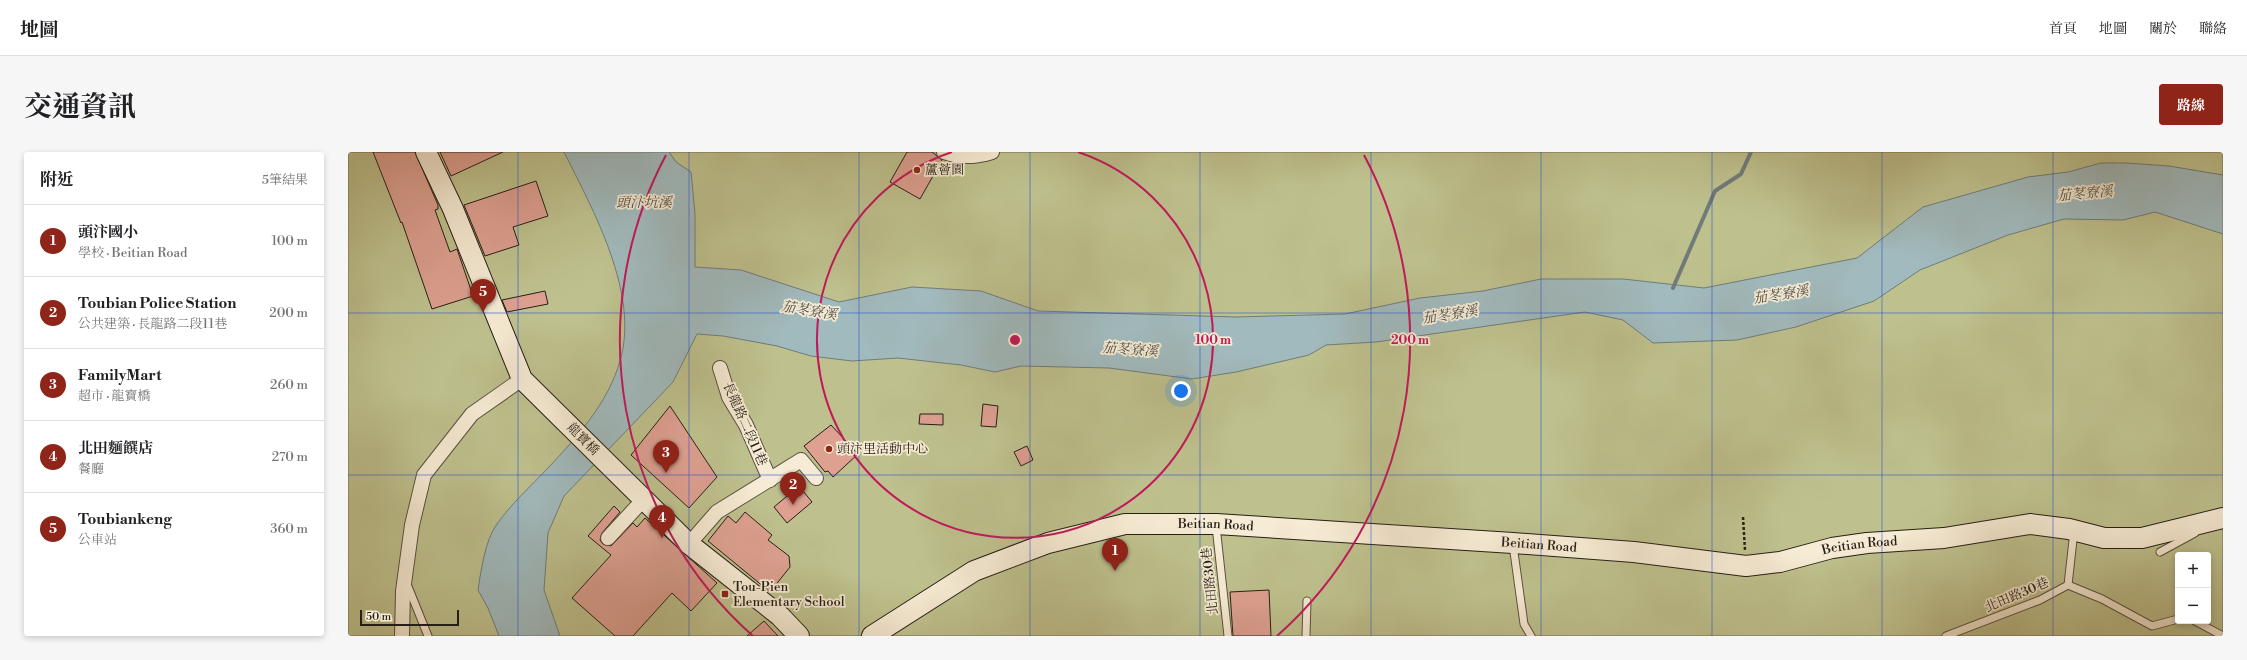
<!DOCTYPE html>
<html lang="zh-TW">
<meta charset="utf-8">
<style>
body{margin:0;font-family:"Libre Bodoni","Noto Serif TC",serif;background:#f6f6f6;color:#202124}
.controls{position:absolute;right:12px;bottom:12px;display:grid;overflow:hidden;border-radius:4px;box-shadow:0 2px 6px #0003}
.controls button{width:36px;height:36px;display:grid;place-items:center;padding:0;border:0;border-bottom:1px solid #e0e0e0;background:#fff;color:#202124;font:20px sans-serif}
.scale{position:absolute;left:12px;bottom:10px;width:99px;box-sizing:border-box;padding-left:4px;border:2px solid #271f16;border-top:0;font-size:11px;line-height:14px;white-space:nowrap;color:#271f16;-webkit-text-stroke:3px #f6ebd4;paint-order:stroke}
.you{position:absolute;left:833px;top:239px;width:14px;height:14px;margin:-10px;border:3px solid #fff;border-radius:50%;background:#1a73e8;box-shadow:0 0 0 6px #1a73e833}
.badge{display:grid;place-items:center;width:26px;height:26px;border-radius:50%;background:#8f2418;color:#fff;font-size:13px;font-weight:700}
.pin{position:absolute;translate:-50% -33px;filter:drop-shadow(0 1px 2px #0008)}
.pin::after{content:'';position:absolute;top:21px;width:14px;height:12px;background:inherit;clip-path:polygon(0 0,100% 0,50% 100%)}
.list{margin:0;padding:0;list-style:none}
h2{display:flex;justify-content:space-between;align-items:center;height:52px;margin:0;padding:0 16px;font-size:17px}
h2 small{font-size:13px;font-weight:400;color:#757577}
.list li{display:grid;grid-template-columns:26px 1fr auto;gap:12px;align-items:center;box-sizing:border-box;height:72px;padding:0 16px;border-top:1px solid #e0e0e0}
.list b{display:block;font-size:15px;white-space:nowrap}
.list p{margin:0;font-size:13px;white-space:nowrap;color:#757577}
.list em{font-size:13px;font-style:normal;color:#757577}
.map{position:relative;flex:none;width:1875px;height:484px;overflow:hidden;border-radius:4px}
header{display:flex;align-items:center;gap:24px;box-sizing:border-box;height:56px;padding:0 20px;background:#fff;border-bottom:1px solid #e0e0e0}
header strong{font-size:19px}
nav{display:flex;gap:22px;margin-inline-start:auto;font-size:14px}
.intro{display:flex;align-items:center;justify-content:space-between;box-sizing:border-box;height:96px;padding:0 24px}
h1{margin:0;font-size:28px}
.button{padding:10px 18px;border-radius:4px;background:#8f2418;color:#fff;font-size:14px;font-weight:700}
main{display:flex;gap:24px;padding:0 24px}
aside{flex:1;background:#fff;border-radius:4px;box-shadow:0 2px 6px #0003}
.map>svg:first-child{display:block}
.green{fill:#bec18e;stroke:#727052;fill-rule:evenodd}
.water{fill:#a1babd;stroke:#707c7a}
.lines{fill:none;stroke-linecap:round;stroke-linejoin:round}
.stream{stroke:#707c7a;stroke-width:4}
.building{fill:#dda091;stroke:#271f16}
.lane-casing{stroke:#5a4f40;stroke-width:9}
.street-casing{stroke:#5a4f40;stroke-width:16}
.secondary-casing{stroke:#271f16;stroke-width:22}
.path{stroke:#271f16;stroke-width:2.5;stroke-dasharray:3 2;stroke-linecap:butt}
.lane{stroke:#f6ebd4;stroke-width:7}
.street{stroke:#f6ebd4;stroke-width:14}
.secondary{stroke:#f6ebd4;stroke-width:20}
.grid{fill:none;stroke:#1d4ed8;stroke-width:1;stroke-opacity:0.55}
.ring{fill:none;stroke:#c2185b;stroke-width:2}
.poi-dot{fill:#8f2418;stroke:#f6ebd4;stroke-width:1.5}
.labels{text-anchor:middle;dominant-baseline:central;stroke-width:3.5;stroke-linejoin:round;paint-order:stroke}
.poi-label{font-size:13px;fill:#271f16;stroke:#f6ebd4;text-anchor:start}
.street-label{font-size:13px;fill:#271f16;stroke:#f6ebd4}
.water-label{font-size:14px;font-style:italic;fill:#4c4e48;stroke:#f6ebd4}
.centre{fill:#c2185b;stroke:#f6ebd4;stroke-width:2}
.ring-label{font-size:12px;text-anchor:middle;font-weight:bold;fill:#c2185b;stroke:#f6ebd4;stroke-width:3.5;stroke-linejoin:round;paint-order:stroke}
</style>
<header>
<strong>地圖</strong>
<nav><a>首頁</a><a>地圖</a><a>關於</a><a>聯絡</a></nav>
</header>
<div class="intro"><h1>交通資訊</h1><a class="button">路線</a></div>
<main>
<aside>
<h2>附近<small>5筆結果</small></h2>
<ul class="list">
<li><span class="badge">1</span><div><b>頭汴國小</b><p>學校 · Beitian Road</p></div><em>100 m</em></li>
<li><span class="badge">2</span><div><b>Toubian Police Station</b><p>公共建築 · 長龍路二段11巷</p></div><em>200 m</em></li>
<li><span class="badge">3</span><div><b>FamilyMart</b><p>超市 · 龍寶橋</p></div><em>260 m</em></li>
<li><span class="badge">4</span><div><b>北田麵饌店</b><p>餐廳</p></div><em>270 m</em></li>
<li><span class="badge">5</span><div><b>Toubiankeng</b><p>公車站</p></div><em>360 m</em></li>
</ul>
</aside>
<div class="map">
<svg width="1875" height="484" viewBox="0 0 1875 484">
<rect width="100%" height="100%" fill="#f1e0bd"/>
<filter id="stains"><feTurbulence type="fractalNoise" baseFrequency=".005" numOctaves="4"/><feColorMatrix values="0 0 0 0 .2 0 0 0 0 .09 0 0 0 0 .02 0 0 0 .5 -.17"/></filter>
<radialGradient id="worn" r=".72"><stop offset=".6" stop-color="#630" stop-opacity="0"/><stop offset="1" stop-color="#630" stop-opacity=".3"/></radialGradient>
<path class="green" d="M0 0H1875V484H0ZM1830 403H1860V469H1830Z"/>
<path class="water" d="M216 0H321L328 10 343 20 347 62V115L393 118 491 150 564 135 633 139 690 159 888 165 997 162 1072 146 1135 139 1193 127H1275L1356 136 1509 106 1575 55 1680 25 1720 20 1753 11H1778L1821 14 1875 23V82L1807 60 1775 68 1716 67 1660 83 1572 118 1526 149 1448 175 1389 188 1305 191 1275 168 1237 160 1028 190 978 193 961 203 888 220 844 227 761 216 673 214 647 220 613 213 550 206 504 209 463 204 429 194 375 184 349 182 325 230 216 344 200 381 196 438 212 484H151L140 456 130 438C133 419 137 388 149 372 163 352 183 334 200 316 229 285 260 251 272 209 292 142 245 58 216 0Z"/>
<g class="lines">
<path class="stream" d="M1325 136 1367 39 1393 22 1403 0"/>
</g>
<g class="building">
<path d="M25 0H67L90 53V57L87 58 102 100 109 97 125 144 84 157 54 70 53 71Z"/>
<path d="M92 0H155L103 24Z"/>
<path d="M559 0H584L594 8 572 47 542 30Z"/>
<path d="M188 29 200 64 165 75 171 93 137 104 116 53Z"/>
<path d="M197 139 200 152 159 160 154 148Z"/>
<path d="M635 252 650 254 648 275 633 274Z"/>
<path d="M322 254 369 325 341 356 283 303Z"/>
<path d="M572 262H595V273L571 272Z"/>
<path d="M483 273 510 302 485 325 480 319 477 320 456 294Z"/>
<path d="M679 294 685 308 673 314 666 300Z"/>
<path d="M451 334 464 350 439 371 426 355Z"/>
<path d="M266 354 272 360 254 381 252 388 255 392 263 394 285 371 289 375 297 366 369 431 343 459 324 441 285 484H267L224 446 263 403 240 384Z"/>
<path d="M397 360 424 383 420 388 441 404 442 415 422 440 360 389 380 364 388 371Z"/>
<path d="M921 438 923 484H885L882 440Z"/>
<path d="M416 469 430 484H399Z"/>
</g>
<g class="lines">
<g class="lane-casing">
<g id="lane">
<path d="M868 374 880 484"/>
<path d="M1165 393 1176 472 1183 484"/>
<path d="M1812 400 1847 381"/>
<path d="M59 432 80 484"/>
<path d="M1720 433 1754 447 1804 474 1830 467"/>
<path d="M1847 469 1875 484"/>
<path d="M958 484 959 449"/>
<path d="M1598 484 1692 448 1720 433 1726 379"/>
</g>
</g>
<g class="street-casing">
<g id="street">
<path d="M596 0C612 6 628 5 644 0"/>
<path d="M372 216 381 245 398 273 422 328"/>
<path d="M260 386 296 347"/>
<path d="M341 392 369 360 453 308 468 326"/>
<path d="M54 484 55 439 64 373 76 323 124 262 174 227"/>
</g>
</g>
<g class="secondary-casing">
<g id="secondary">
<path d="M78 0 105 57 174 227 341 392 432 464 451 484"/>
<path id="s1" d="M524 484 626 419 700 391 777 372H868L1165 391 1286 400 1398 414 1432 410 1484 396 1519 391 1596 386 1682 372 1721 377 1756 386H1794L1875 366"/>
</g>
</g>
<path class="path" d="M1395 365 1397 398"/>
<use href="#lane" class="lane"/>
<use href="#street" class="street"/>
<use href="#secondary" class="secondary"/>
</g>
<path class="grid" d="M170 0V484M341 0V484M511 0V484M682 0V484M852 0V484M1023 0V484M1193 0V484M1364 0V484M1534 0V484M1705 0V484M0 161H1875M0 323H1875"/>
<g class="ring">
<path d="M730 0A198 198 0 1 1 604 0"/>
<path d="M405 484A395 395 0 0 1 318 3M1016 3A395 395 0 0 1 929 484"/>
</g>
<g class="poi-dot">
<circle cx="569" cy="18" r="4"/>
<circle cx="481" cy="297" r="4"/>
<rect x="373" y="438" width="8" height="8" rx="2"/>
</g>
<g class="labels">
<g class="poi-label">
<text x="577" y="18">蘆薈園</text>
<text x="489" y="297">頭汴里活動中心</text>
<text x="385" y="435">Tou-Pien<tspan x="385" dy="15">Elementary School</tspan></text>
</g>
<g class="street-label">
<text transform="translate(397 272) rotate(66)">長龍路二段11巷</text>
<text transform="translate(235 287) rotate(45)">龍寶橋</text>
<text stroke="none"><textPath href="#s1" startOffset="370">Beitian Road</textPath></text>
<text stroke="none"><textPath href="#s1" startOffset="694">Beitian Road</textPath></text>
<text stroke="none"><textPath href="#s1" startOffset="1018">Beitian Road</textPath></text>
<text transform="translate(862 429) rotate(-96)">北田路30巷</text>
<text transform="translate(1669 443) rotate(-23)">北田路30巷</text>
</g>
<g class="water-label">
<text transform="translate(1737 42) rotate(-5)">茄苳寮溪</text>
<text x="296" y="51">頭汴坑溪</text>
<text transform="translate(1433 143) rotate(-9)">茄苳寮溪</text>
<text transform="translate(461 159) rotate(9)">茄苳寮溪</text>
<text transform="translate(1102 163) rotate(-9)">茄苳寮溪</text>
<text transform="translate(782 198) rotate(4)">茄苳寮溪</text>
</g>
</g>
<circle cx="667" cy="188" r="6" class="centre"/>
<g class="ring-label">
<text x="865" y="192">100 m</text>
<text x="1062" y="192">200 m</text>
</g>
<rect width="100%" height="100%" filter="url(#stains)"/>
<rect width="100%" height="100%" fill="url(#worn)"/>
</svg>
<div class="controls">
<button>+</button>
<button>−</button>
</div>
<div class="scale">50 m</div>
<div class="you"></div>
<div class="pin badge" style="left:767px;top:419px">1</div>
<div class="pin badge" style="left:445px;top:353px">2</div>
<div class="pin badge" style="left:318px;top:321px">3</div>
<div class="pin badge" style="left:314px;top:386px">4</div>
<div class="pin badge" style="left:135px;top:160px">5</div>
</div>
</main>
